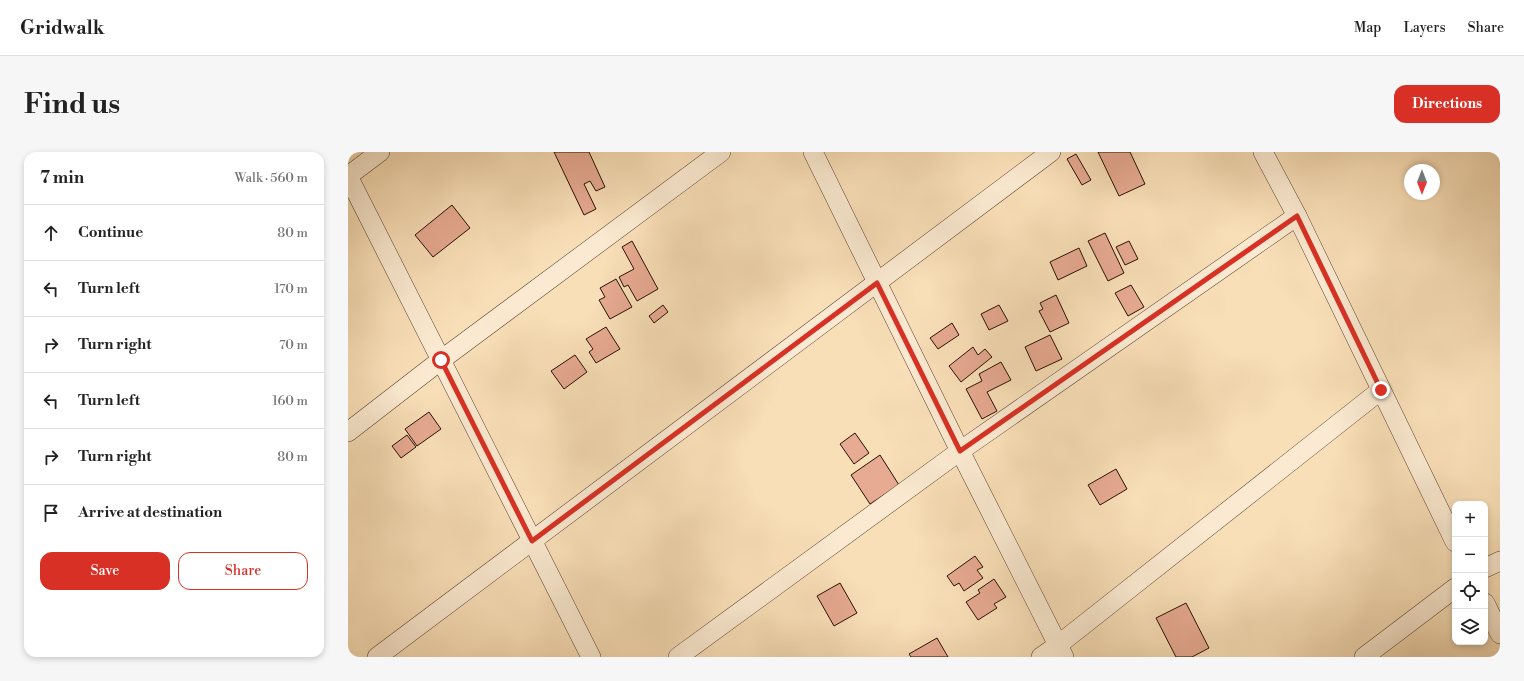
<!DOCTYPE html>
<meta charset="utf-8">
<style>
body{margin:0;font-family:"Libre Bodoni",serif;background:#f6f6f6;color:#222}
.controls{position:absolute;right:12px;bottom:12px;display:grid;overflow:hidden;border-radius:8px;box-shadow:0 2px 6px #0003}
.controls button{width:36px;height:36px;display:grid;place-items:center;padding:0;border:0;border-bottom:1px solid #e0e0e0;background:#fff;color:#222;font:20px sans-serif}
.compass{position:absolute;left:1056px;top:12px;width:36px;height:36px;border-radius:50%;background:#fff;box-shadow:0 2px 6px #0003;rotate:180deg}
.stop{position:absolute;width:12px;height:12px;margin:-9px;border:3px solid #d93025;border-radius:50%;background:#fff}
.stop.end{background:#d93025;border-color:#fff;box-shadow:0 1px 4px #0008}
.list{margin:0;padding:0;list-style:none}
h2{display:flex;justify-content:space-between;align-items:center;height:52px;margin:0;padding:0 16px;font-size:17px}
h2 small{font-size:13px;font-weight:400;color:#767676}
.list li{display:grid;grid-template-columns:26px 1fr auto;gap:12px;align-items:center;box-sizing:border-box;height:56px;padding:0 16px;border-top:1px solid #e0e0e0}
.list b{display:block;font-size:15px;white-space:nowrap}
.list em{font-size:13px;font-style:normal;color:#767676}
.actions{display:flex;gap:8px;padding:12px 16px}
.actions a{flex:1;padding:9px 0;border:1px solid #d93025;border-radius:12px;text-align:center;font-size:14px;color:#d93025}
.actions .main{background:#d93025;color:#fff}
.icon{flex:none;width:22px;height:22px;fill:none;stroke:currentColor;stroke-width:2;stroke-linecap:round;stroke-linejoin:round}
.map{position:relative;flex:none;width:1152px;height:505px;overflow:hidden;border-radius:12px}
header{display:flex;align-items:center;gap:24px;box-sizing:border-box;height:56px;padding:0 20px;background:#fff;border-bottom:1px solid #e0e0e0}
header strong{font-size:19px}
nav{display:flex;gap:22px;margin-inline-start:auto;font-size:14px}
.intro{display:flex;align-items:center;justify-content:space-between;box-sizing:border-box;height:96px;padding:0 24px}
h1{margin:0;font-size:28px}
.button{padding:10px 18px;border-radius:12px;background:#d93025;color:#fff;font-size:14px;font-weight:700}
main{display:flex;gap:24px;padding:0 24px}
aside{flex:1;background:#fff;border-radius:12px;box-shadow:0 2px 6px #0003}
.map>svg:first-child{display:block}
.building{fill:#e7aa92;stroke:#271003}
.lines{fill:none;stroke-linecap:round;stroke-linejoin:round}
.minor-casing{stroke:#5c4430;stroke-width:20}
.minor{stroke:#fbead1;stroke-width:19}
.route{stroke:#d93025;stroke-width:5}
</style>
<header>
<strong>Gridwalk</strong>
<nav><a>Map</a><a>Layers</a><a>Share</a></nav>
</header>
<div class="intro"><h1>Find us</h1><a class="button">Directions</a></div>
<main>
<aside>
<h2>7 min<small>Walk · 560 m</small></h2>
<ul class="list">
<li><svg class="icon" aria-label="ahead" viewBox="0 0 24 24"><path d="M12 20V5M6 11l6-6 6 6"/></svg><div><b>Continue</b></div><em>80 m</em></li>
<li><svg class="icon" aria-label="left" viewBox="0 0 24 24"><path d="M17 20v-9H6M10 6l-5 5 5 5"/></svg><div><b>Turn left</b></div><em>170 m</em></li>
<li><svg class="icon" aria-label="right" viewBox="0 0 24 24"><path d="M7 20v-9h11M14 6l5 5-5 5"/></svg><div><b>Turn right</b></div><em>70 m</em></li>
<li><svg class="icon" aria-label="left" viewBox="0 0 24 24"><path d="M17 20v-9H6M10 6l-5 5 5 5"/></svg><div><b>Turn left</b></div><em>160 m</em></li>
<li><svg class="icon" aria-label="right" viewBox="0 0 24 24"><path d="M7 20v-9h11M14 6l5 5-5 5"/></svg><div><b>Turn right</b></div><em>80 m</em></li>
<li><svg class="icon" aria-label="arrive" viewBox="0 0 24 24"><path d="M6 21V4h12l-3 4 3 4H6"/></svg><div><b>Arrive at destination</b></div></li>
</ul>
<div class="actions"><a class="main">Save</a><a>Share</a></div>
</aside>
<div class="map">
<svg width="1152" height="505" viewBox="0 0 1152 505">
<rect width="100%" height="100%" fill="#f9dfb8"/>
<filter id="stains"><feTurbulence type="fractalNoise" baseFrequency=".005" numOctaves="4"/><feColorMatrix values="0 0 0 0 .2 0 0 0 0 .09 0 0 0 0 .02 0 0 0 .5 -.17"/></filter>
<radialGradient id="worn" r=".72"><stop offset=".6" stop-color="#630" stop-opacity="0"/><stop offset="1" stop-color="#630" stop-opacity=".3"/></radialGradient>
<g class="building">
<path d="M206 0H241L257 35 248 39 242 29 236 32 248 57 236 63Z"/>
<path d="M750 0H782L797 32 771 44Z"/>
<path d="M728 2 743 28 734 33 719 7Z"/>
<path d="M104 53 122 76 85 105 67 83Z"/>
<path d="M757 81 776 121 760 129 740 89Z"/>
<path d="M284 89 310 137 289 149 280 133 276 135 271 125 286 117 274 95Z"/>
<path d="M781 89 790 107 777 113 768 95Z"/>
<path d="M731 96 739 114 710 128 702 110Z"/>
<path d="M268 127 284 155 262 167 251 148 257 145 252 136Z"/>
<path d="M783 133 796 155 780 164 767 141Z"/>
<path d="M708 143 721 171 702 180 691 159 695 157 692 151Z"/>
<path d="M315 153 320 160 306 171 301 164Z"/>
<path d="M651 153 660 169 641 178 633 162Z"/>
<path d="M604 171 611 183 590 197 582 186Z"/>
<path d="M258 175 272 197 248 211 241 200 245 197 238 187Z"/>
<path d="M702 183 714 207 688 219 677 195Z"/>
<path d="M625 195 630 203 637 197 644 205 613 230 601 214Z"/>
<path d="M227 203 239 220 216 237 203 219Z"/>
<path d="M653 210 663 228 639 240 649 259 634 267 618 237 634 229 631 222Z"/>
<path d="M81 260 93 277 69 294 57 277Z"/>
<path d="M507 281 521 301 506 312 492 292Z"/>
<path d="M59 283 68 295 53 306 44 294Z"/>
<path d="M532 303 551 333 522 352 503 323Z"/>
<path d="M768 317 779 337 752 353 740 333Z"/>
<path d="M627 404 635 415 629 418 635 426 616 439 611 431 606 434 599 424Z"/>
<path d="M646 427 658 445 646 452 649 456 630 468 618 450 632 441 630 438Z"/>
<path d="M492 431 509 461 486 474 469 444Z"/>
<path d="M838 451 861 496 844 505H828L808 466Z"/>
<path d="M589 486 600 505H563L561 502Z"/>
</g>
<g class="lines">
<g class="minor-casing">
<g id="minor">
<path d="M465 0 612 299 716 505"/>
<path d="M915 0 949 64 1107 390"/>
<path d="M0 24 243 505"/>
<path d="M0 24 32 0"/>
<path d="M0 280 93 208 373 0"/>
<path d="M1137 416 1152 409"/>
<path d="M1137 451 1152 482"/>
<path d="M29 505 703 0"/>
<path d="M330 505 612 299 949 64"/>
<path d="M693 505 710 493 1033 238"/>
<path d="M1016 505 1107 436"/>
</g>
</g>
<use href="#minor" class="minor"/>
</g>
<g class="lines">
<path class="route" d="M93 208 184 389 529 131 612 299 949 64 1033 238"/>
</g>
<rect width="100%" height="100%" filter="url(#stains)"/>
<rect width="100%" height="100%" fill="url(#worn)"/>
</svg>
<div class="controls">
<button>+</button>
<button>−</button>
<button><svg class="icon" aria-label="locate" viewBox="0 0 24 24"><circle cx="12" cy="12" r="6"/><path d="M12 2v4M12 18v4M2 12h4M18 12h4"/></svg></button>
<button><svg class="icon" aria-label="layers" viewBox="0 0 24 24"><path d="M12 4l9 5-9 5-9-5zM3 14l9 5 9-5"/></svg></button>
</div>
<svg class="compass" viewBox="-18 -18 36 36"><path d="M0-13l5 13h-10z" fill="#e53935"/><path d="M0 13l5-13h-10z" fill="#767676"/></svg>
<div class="stop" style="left:93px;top:208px"></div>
<div class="stop end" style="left:1033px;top:238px"></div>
</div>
</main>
